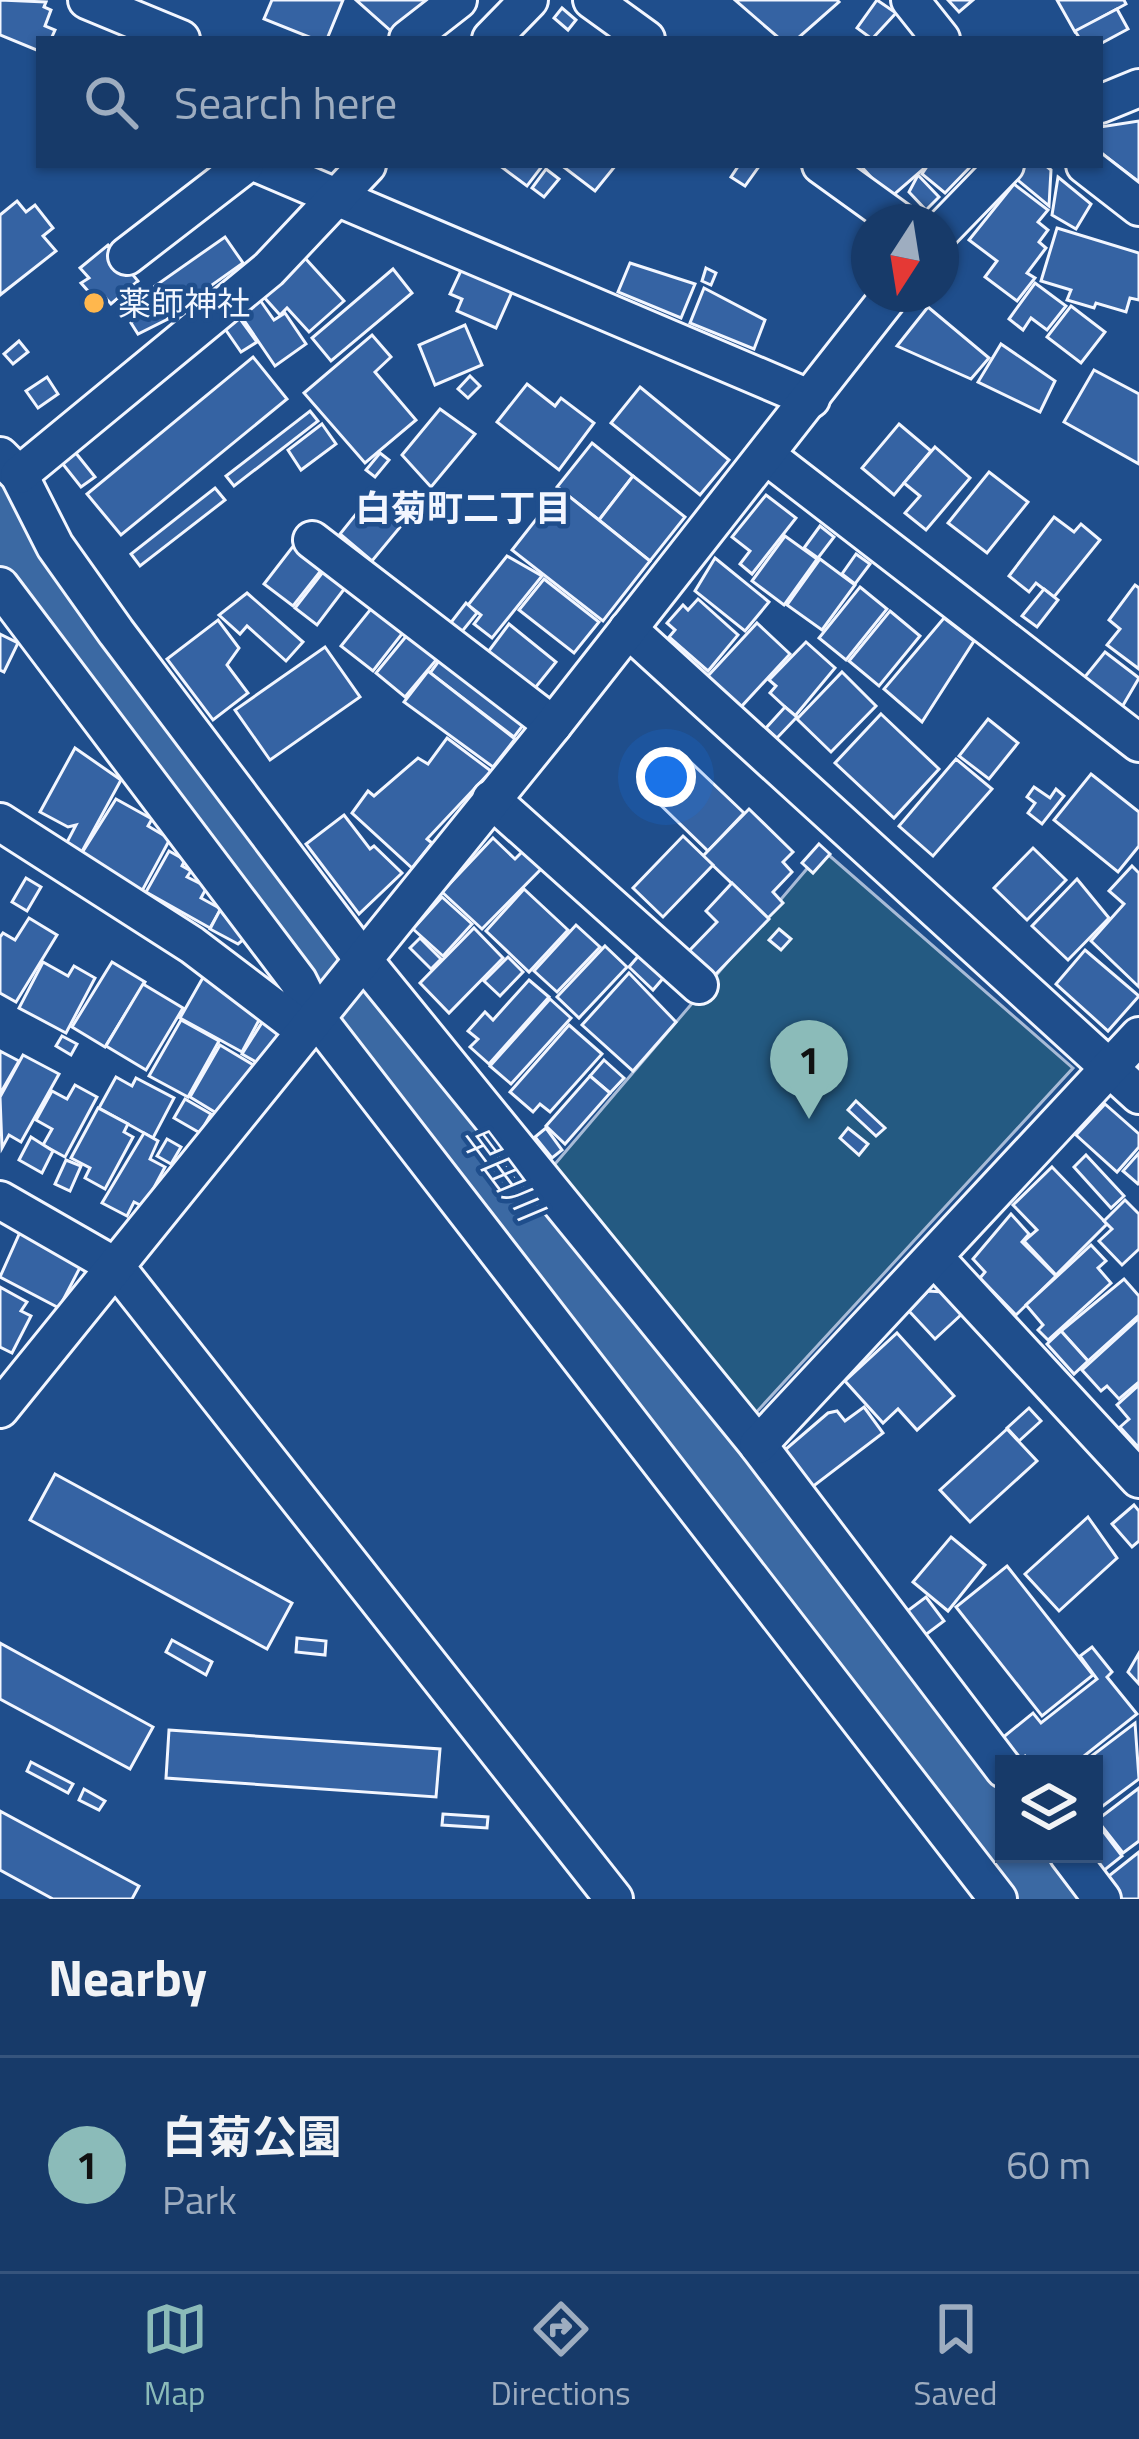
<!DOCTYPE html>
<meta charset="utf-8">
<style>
body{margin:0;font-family:"Titillium Web","Noto Sans JP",sans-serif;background:#20416f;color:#f1f3f6}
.controls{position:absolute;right:36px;bottom:36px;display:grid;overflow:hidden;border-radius:0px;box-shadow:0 3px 9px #0004}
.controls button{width:108px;height:108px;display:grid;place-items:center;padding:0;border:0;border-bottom:3px solid #36547d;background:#173a69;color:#f1f3f6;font:60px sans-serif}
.compass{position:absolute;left:851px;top:204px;width:108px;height:108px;border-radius:50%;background:#173a69;box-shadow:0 3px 9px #0004;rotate:192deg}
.you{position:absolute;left:666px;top:777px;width:42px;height:42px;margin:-30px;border:9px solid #fff;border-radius:50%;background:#1a73e8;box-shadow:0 0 0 18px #1a73e833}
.badge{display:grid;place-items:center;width:78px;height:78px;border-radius:50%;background:#8bbbb9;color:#111;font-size:39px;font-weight:700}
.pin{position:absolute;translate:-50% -99px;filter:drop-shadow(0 3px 6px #0008)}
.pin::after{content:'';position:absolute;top:63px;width:42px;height:36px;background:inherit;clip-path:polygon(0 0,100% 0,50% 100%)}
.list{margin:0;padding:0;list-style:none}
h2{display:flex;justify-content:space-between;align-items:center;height:156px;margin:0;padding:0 48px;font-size:51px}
h2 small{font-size:39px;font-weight:400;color:#9eadc0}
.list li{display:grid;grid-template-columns:78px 1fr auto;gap:36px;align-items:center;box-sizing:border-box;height:216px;padding:0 48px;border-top:3px solid #36547d}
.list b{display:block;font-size:45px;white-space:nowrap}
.list p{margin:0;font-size:39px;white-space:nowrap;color:#9eadc0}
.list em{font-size:39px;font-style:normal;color:#9eadc0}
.icon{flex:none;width:66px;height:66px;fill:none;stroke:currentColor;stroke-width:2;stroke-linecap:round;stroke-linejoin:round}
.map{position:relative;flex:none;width:1139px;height:1899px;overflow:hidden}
.search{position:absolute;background:#173a69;box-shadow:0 3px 9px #0004;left:36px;right:36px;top:36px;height:132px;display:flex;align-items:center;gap:30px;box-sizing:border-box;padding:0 42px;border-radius:0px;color:#9eadc0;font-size:45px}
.sheet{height:372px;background:#173a69}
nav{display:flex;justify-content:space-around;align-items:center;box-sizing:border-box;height:168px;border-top:3px solid #36547d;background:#173a69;font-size:33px;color:#9eadc0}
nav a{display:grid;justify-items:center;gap:6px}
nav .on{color:#8bbbb9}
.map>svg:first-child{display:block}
.green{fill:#245a82;stroke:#a8bbd7;stroke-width:3}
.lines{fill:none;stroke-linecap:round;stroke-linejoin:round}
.river{stroke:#3b69a3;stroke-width:72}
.building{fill:#3563a3;stroke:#f2f6ff;stroke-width:3}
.street-casing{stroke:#f2f6ff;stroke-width:42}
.street{stroke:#1f4e8c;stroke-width:36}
.poi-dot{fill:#ffb74d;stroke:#1f4e8c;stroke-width:4.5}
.labels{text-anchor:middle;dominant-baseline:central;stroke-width:9;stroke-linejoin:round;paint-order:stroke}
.poi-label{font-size:33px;fill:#f2f6ff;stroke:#1f4e8c;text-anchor:start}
.neighbourhood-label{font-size:36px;font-weight:bold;fill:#f2f6ff;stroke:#1f4e8c}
.water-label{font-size:36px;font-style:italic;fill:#f2f6ff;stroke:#1f4e8c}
</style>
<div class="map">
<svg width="1139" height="1899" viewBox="0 0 1139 1899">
<rect width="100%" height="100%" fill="#1f4e8c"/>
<path class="green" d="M823 850 1073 1068 751 1418 549 1171Z"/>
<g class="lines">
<g class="river">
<path d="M0 516 1004 1828"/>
<path d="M1024 1854 1058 1899"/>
</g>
</g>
<g class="building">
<path d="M0 0 46 2 44 7 51 10 45 26 55 30 51 39H39V51L0 35Z"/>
<path d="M272 0H343L327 39H314L264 19Z"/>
<path d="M356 0H430L391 31Z"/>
<path d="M735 0H837L839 2 797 39H780Z"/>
<path d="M877 0 896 13 872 39 857 28Z"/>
<path d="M948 0H973L959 12Z"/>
<path d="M1057 0H1124L1126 4 1075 32Z"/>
<path d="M562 8 576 20 568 30 554 18Z"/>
<path d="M1117 9 1128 29 1100 44V39H1080L1075 31Z"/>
<path d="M1139 121V182L1100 152V127Z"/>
<path d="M499 165H543L527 186Z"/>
<path d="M561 165H616L595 191Z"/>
<path d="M739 165H760L745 186 731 177Z"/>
<path d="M860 165H928L890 198Z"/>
<path d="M928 165H972L945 193 922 174Z"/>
<path d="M1045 165 1051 170 1049 206 1014 177 1023 166Z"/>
<path d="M546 169 559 179 544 197 532 188Z"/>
<path d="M918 175 939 197 926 210 909 192Z"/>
<path d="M1058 177 1091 204 1076 229 1052 215Z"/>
<path d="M1014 184 1048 210 1038 222 1048 230 1039 242 1046 248 1027 273 1035 278 1017 301 985 277 997 261 969 240Z"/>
<path d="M17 201 26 212 35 205 53 228 43 236 56 251 0 295V215Z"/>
<path d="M1057 228 1139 253V300L1130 298 1126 312 1096 303 1094 308 1067 300 1071 290 1041 281Z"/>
<path d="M225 237 243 263 174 312 155 286Z"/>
<path d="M108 245 138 281 111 304 103 295 96 300 81 283 89 278 80 268Z"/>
<path d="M305 258 344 301 309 332 287 308 280 315 263 296Z"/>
<path d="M630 263 695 284 681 318 618 292Z"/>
<path d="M464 264 512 292 496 328 457 311 462 299 450 294Z"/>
<path d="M706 268 716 273 711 285 702 281Z"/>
<path d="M393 269 412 293 331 361 312 338Z"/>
<path d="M1035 283 1066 306 1047 330 1031 318 1023 330 1009 319Z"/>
<path d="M704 288 765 320 754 349 690 323Z"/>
<path d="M153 300 168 319 138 334 131 323Z"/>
<path d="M260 300 274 320 285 313 306 344 275 366 239 313Z"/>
<path d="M1071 306 1105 332 1081 363 1047 337Z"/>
<path d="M928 307 989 358 971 379 897 346Z"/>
<path d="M238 316 257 342 241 352 223 326Z"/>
<path d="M465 325 482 365 435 385 419 345Z"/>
<path d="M372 335 391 357 375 372 416 420 365 463 304 393Z"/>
<path d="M19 341 28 352 13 364 4 354Z"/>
<path d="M1001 344 1055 381 1040 412 978 382Z"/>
<path d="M253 357 287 399 121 535 87 494Z"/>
<path d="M1094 370 1139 394V464L1064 422Z"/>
<path d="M470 376 480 386 468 398 458 389Z"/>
<path d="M47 377 58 394 38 408 26 391Z"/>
<path d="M527 384 555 406 561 398 594 423 559 470 497 422Z"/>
<path d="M640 387 729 460 700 495 611 423Z"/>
<path d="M440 409 475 434 431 487 402 455Z"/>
<path d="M310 411 318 421 234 486 226 476Z"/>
<path d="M322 424 336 444 301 470 288 450Z"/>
<path d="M899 424 931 451 894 495 862 468Z"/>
<path d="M592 443 633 476 599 520 557 487Z"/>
<path d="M935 447 970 478 926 530 905 513 920 496 904 483Z"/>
<path d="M75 452 95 477 81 487 62 463Z"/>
<path d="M380 453 389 460 375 477 366 470Z"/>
<path d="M989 472 1028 502 987 553 948 523Z"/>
<path d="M633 476 685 517 650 561 599 520Z"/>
<path d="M215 488 225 500 140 566 131 554Z"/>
<path d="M560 489 650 561 603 621 512 550Z"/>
<path d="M373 493 406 520 372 561 340 534Z"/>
<path d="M766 495 796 518 752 574 740 564 750 551 732 537Z"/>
<path d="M1054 517 1074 532 1081 524 1100 540 1054 597 1036 583 1029 592 1009 576Z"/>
<path d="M820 526 834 537 818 558 804 548Z"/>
<path d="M785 536 817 559 784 605 752 581Z"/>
<path d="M294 545 323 568 293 606 264 584Z"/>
<path d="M856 554 870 564 855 584 842 574Z"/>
<path d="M507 556 542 576 492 638 474 624 481 615 468 605Z"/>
<path d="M715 558 769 602 745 631 695 591Z"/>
<path d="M820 559 855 585 822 630 787 605Z"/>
<path d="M326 568 348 584 317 625 295 608Z"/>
<path d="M544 579 599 622 574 653 519 610Z"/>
<path d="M1135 585 1139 588V669L1107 645 1120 629 1109 620Z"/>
<path d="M860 587 887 609 846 660 819 638Z"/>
<path d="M1044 589 1058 600 1037 627 1022 616Z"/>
<path d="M247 593 303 642 286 661 247 626 240 634 219 615Z"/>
<path d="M698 599 738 635 708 671 669 637 675 630 667 623 683 605 688 610Z"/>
<path d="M466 603 477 613 460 634 449 625Z"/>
<path d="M374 605 405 630 373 671 341 646Z"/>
<path d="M890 611 920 636 879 686 849 661Z"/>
<path d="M944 618 974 641 922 722 884 689Z"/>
<path d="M218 620 239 648 227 665 248 693 213 720 167 659Z"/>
<path d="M757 623 790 654 740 708 707 677Z"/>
<path d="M509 624 556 662 531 693 485 656Z"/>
<path d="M0 634 18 643 4 672 0 670Z"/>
<path d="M408 634 437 659 405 697 376 673Z"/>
<path d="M806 642 835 668 795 716 770 693 776 686 769 680Z"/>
<path d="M325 647 360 697 270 760 235 710Z"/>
<path d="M1105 652 1139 678 1122 707 1084 678Z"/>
<path d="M444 654 524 724 514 737 430 673Z"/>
<path d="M428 671 515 739 493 767 404 702Z"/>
<path d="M842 672 876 706 831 752 797 719Z"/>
<path d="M785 707 797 717 777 738 766 728Z"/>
<path d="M881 714 939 769 894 818 835 763Z"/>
<path d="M988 719 1018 743 989 779 959 756Z"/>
<path d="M447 738 491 771 427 839 432 843 412 868 352 813 368 791 374 796 418 758 428 764Z"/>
<path d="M75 748 121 780 79 857 64 848 76 825 68 827 40 812Z"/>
<path d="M679 751 744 813 708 851 643 788Z"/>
<path d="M956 759 992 789 933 856 899 826Z"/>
<path d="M1091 774 1139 812V846L1118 872 1054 820Z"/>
<path d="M1034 787 1050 798 1056 789 1064 796 1042 824 1028 813 1035 803 1027 797Z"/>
<path d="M116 799 152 819 148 826 170 839 142 891 80 856Z"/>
<path d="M749 809 793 852 783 862 792 872 773 892 783 903 768 918 703 856Z"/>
<path d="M344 815 370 849 374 846 402 873 359 914 306 844Z"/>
<path d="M683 836 713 865 663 917 633 888Z"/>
<path d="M493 838 515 859 527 847 546 864 482 929 442 892Z"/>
<path d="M819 844 830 854 813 873 802 863Z"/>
<path d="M1033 848 1066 880 1027 920 994 888Z"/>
<path d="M169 851 185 860 182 866 191 871 187 877 207 887 201 898 221 909 210 928 146 892Z"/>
<path d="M1132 866 1139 873V987L1091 941 1124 904 1109 891Z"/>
<path d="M26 878 41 887 27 911 12 902Z"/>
<path d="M1077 879 1109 918 1068 960 1032 926Z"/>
<path d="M732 883 769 919 715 975 689 951 717 922 706 911Z"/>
<path d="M524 889 568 930 529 972 486 931Z"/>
<path d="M442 897 472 924 443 956 413 929Z"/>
<path d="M220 910 244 939 238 944 210 929Z"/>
<path d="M29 918 57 935 16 1002 0 993V937L3 933 15 940Z"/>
<path d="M576 925 600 947 557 992 534 971Z"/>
<path d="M474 928 503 958 449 1013 420 983Z"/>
<path d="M779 929 791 939 781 950 769 940Z"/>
<path d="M420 938 441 959 431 969 410 948Z"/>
<path d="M605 946 627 967 579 1018 557 997Z"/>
<path d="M1085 950 1139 996 1108 1031 1056 984Z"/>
<path d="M641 953 665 976 653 990 629 967Z"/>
<path d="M508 957 523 972 500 996 484 981Z"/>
<path d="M43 962 68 976 74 966 95 978 66 1033 19 1008Z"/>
<path d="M112 962 145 982 105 1047 72 1027Z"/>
<path d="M629 973 676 1022 633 1071 582 1025Z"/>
<path d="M205 974 266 1007 242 1052 180 1018Z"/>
<path d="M529 980 549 997 489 1064 470 1047 478 1039 468 1031 485 1012 493 1020Z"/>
<path d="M143 984 183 1008 146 1070 106 1046Z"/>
<path d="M550 999 571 1018 511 1084 490 1066Z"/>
<path d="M270 1010 280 1034 256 1062 242 1054Z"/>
<path d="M181 1020 219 1041 188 1097 149 1076Z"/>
<path d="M569 1025 602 1054 550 1112 540 1104 533 1112 510 1092Z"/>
<path d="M62 1036 77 1044 71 1055 56 1046Z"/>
<path d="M220 1045 255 1066 218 1114 190 1097Z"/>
<path d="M0 1051 19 1061 0 1094Z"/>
<path d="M23 1055 59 1074 21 1142 9 1135 2 1148 0 1097Z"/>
<path d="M604 1060 624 1078 610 1093 590 1076Z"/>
<path d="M590 1076 610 1093 565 1144 546 1126Z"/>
<path d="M116 1077 132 1086 136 1078 174 1098 153 1138 99 1108Z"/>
<path d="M75 1085 97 1097 65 1157 43 1145 52 1129 36 1120 52 1091 67 1099Z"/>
<path d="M185 1099 211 1114 200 1133 174 1118Z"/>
<path d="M856 1101 885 1128 876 1136 848 1110Z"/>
<path d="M1105 1104 1139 1134V1147L1117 1172 1076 1135Z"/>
<path d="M98 1108 128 1124 124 1132 133 1137 105 1189 85 1178 90 1168 71 1158Z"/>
<path d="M546 1128 562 1150 552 1158 535 1137Z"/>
<path d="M848 1128 868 1144 859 1155 840 1138Z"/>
<path d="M144 1133 158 1141 150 1159 165 1167 149 1197 140 1205 134 1202 127 1216 102 1203Z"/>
<path d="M31 1137 53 1151 42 1173 19 1160Z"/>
<path d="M167 1139 181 1147 171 1164 157 1156Z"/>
<path d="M1139 1153V1183L1138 1184 1123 1171Z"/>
<path d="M1086 1155 1124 1196 1111 1208 1074 1167Z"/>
<path d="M66 1160 81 1166 70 1191 55 1184Z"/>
<path d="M1052 1167 1107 1224 1056 1275 1024 1241 1037 1230 1013 1205Z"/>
<path d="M1125 1200 1139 1214V1249L1122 1265 1099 1241 1112 1229 1104 1221Z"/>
<path d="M1011 1214 1029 1234 1022 1242 1056 1276 1016 1315 980 1278 985 1272 973 1259Z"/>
<path d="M25 1221 87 1254 59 1308 0 1277Z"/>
<path d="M1091 1245 1106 1261 1098 1268 1111 1283 1048 1340 1038 1330 1043 1325 1026 1305Z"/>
<path d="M1124 1279 1139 1296V1315L1088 1361 1061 1331Z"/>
<path d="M0 1287 27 1302 21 1311 31 1316 12 1353 0 1347Z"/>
<path d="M928 1291 943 1292 963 1313 935 1339 909 1311Z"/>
<path d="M1139 1318V1382L1119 1399 1107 1386 1101 1391 1082 1370Z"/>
<path d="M1061 1331 1088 1361 1074 1374 1047 1344Z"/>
<path d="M897 1333 954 1396 917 1430 898 1409 883 1423 845 1381Z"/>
<path d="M1139 1385V1446L1138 1447 1120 1427 1129 1419 1117 1405Z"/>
<path d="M864 1407 883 1433 807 1491 785 1462 786 1449 828 1413 837 1411 845 1421Z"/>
<path d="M1029 1408 1041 1421 1019 1441 1007 1428Z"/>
<path d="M1007 1429 1037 1461 970 1522 940 1490Z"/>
<path d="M55 1474 292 1603 267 1649 30 1520Z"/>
<path d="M1134 1505 1139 1511V1541L1132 1547 1112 1524Z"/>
<path d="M1088 1517 1117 1558 1059 1611 1025 1574Z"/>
<path d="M951 1537 985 1565 948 1611 913 1582Z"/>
<path d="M1007 1566 1093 1675 1042 1716 956 1607Z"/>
<path d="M926 1597 944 1621 924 1636 906 1612Z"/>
<path d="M297 1638 326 1641 325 1655 296 1652Z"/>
<path d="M172 1640 212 1662 206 1675 166 1652Z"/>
<path d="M0 1643 153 1727 130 1769 0 1699Z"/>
<path d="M1092 1647 1112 1672 1107 1677 1137 1714 1074 1764H1031L1025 1756 1018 1761 1001 1739 1033 1713 1041 1723 1097 1679 1080 1656Z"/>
<path d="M1139 1653V1684L1128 1672Z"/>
<path d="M1135 1723 1139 1779 1096 1811 1094 1764H1081Z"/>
<path d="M169 1730 440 1749 436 1797 166 1778Z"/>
<path d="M31 1762 73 1784 68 1793 27 1771Z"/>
<path d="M1139 1788V1841L1123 1853 1097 1820Z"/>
<path d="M84 1789 105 1801 99 1810 79 1800Z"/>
<path d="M0 1811 139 1886 132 1899H53L0 1870Z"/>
<path d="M443 1814 488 1817 487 1828 442 1825Z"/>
<path d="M1103 1831 1122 1856 1102 1872 1088 1854H1094V1838Z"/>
<path d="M1139 1852V1899H1120L1105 1879Z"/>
</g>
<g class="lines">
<g class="street-casing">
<g id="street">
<path d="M87 0 181 39"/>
<path d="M592 0 646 39"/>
<path d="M910 0 941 39"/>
<path d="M408 39 458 0"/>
<path d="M491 39 529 0"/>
<path d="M1100 104 1139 88"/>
<path d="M261 165 811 399"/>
<path d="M821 165 900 222"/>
<path d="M1085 165 1139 207"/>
<path d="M941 231 1005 165"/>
<path d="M127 256 245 165"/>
<path d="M0 456 19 475 55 546 116 632 361 957 758 1445 1004 1769"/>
<path d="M767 456 1139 743"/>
<path d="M19 475 269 269 367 165"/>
<path d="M312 540 553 725"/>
<path d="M0 586 298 981 316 1017 998 1899"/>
<path d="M628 629 1139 1095"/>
<path d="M491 799 699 985"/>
<path d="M0 822 192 945 305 1031"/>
<path d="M0 1200 115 1266 614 1899"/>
<path d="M934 1257 1139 1479"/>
<path d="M0 1409 553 725 891 294"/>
<path d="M758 1445 1139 1036"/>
<path d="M1068 1854 1102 1899"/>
</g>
</g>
<use href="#street" class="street"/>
</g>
<circle class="poi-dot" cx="94" cy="303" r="12"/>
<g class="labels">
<g class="poi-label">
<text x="118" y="303">薬師神社</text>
</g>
<g class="neighbourhood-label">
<text x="463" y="507">白菊町二丁目</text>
</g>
<g class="water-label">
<text transform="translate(502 1172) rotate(53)">早田川</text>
</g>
</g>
</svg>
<div class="controls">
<button><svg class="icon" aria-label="layers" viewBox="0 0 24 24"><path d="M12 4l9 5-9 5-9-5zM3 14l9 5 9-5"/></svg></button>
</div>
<svg class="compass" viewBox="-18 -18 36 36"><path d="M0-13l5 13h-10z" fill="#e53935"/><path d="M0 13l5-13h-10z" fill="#9eadc0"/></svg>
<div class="you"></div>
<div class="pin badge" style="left:809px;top:1119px">1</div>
<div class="search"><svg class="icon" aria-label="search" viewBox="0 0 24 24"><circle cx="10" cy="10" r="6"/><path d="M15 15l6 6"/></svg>Search here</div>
</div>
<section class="sheet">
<h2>Nearby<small></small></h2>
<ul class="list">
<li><span class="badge">1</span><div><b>白菊公園</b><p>Park</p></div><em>60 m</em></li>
</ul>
</section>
<nav>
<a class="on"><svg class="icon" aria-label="map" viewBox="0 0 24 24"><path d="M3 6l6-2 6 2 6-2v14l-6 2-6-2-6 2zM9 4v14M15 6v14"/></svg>Map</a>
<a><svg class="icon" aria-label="directions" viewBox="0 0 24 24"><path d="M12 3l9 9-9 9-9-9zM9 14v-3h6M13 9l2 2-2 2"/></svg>Directions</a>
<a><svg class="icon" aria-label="saved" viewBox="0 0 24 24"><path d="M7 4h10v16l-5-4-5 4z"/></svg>Saved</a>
</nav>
